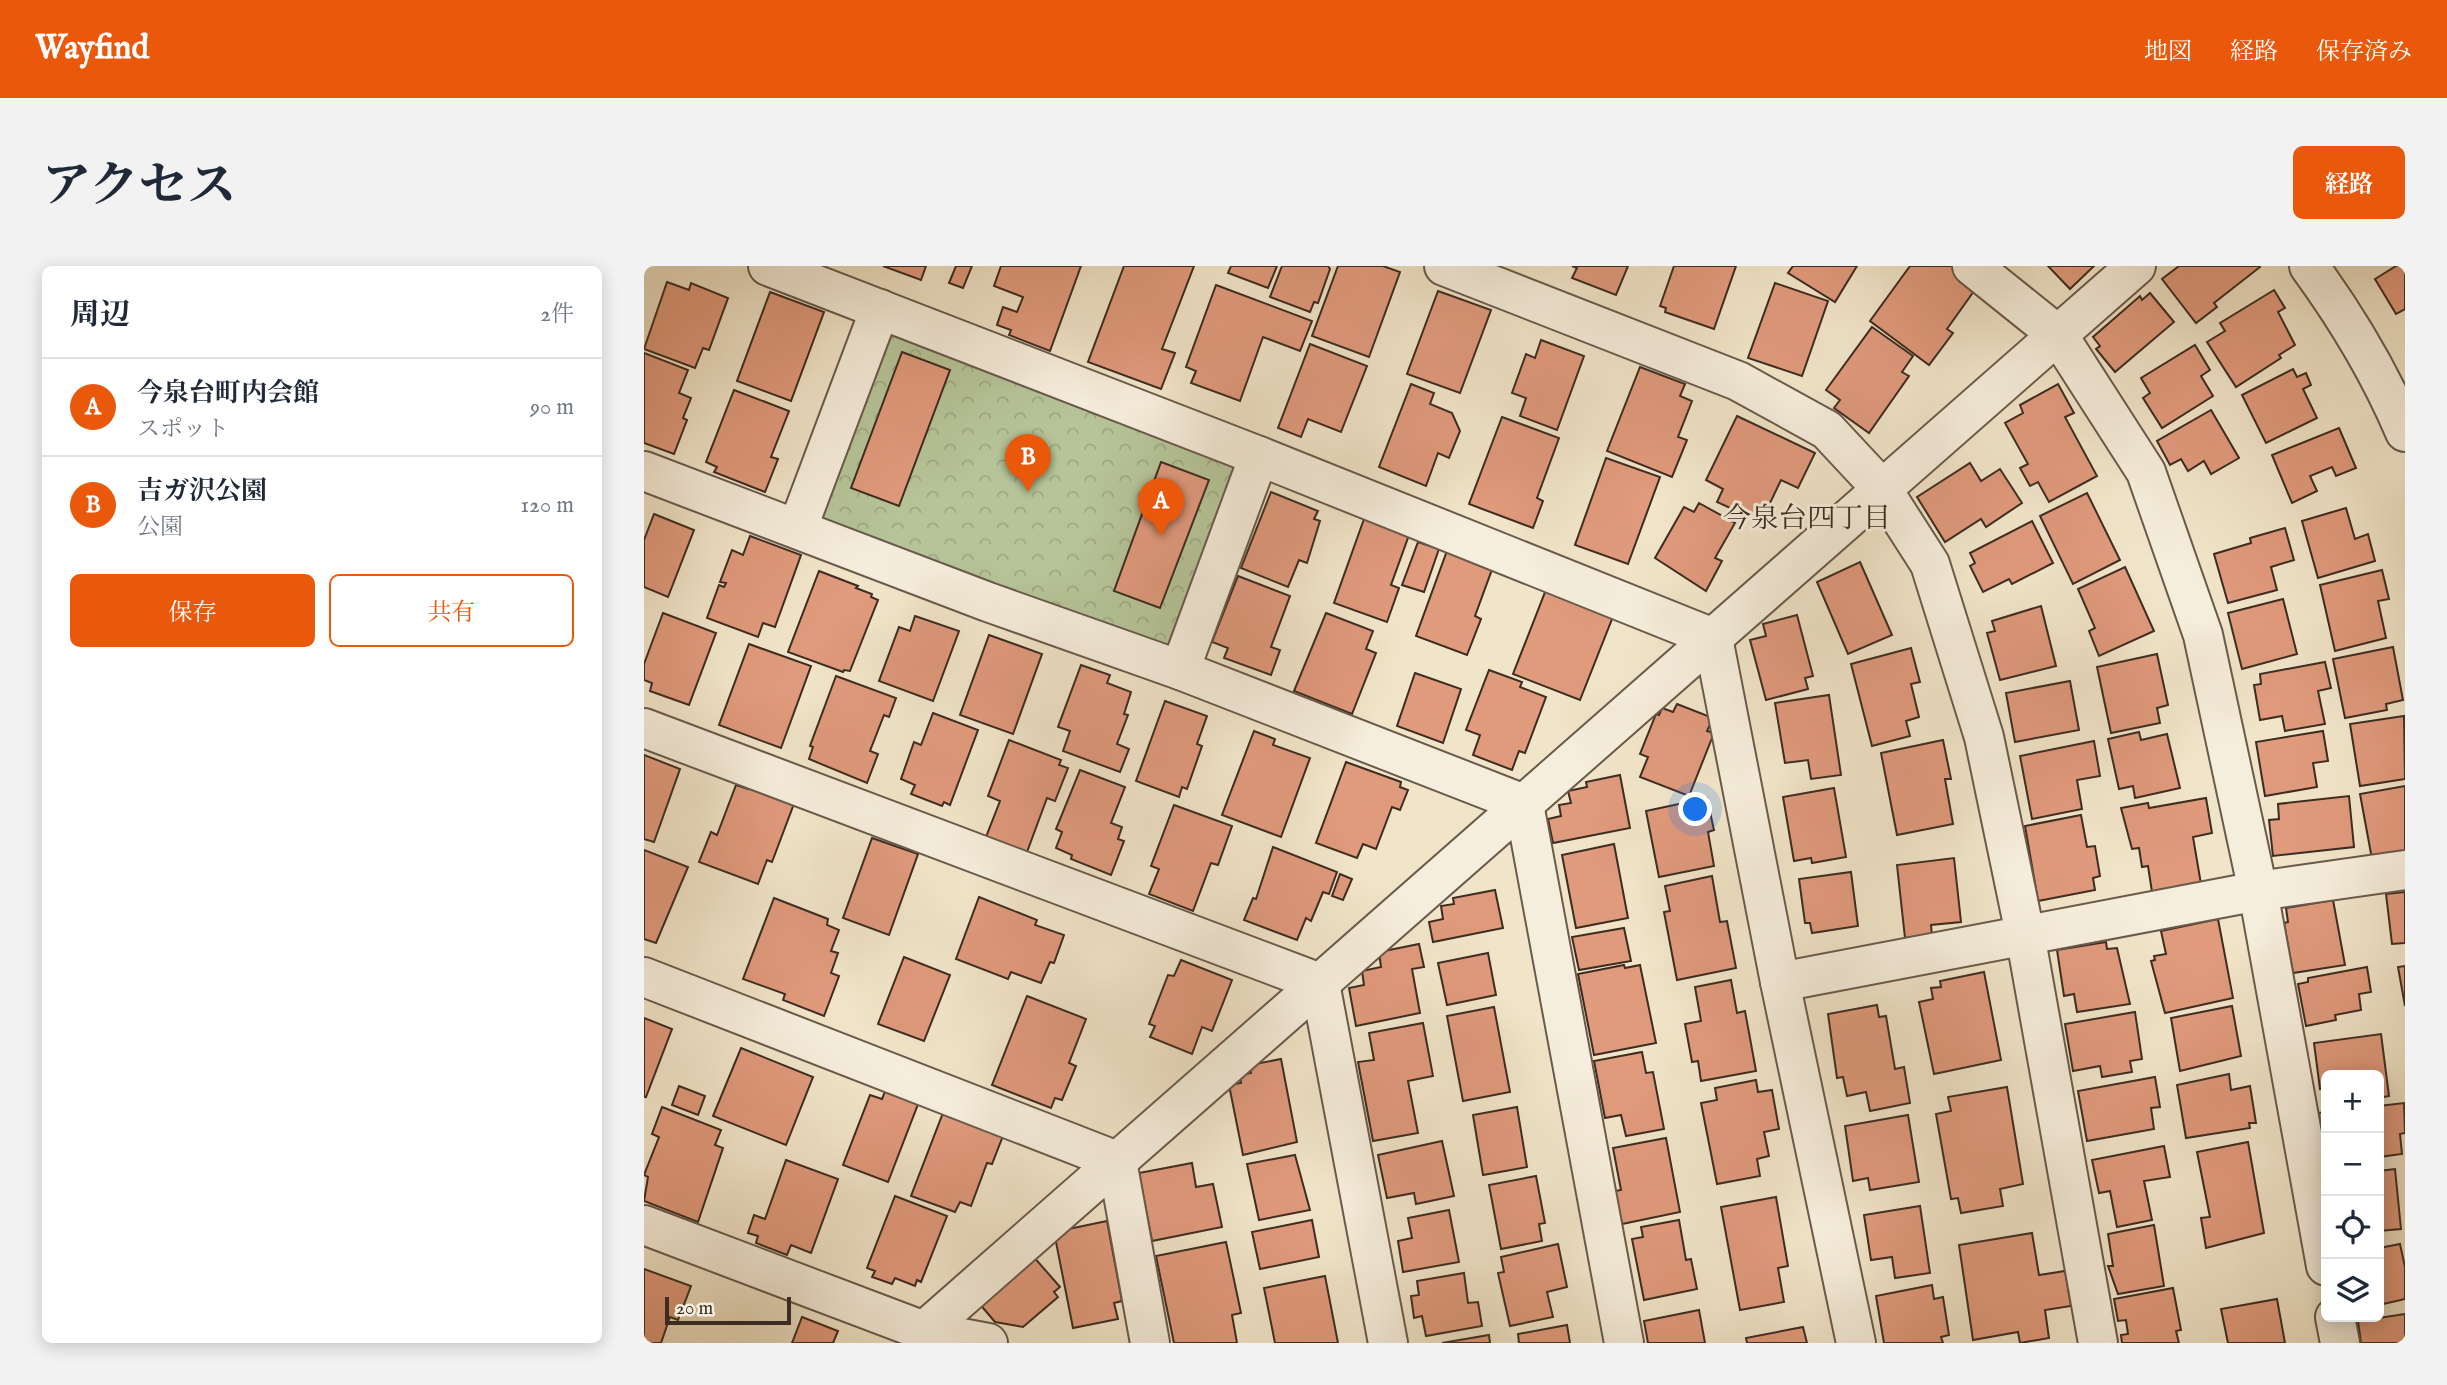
<!DOCTYPE html>
<html lang="ja">
<meta charset="utf-8">
<style>
body{margin:0;font-family:"IM FELL English","Noto Serif JP",serif;background:#f2f2f3;color:#1f2937}
.controls{position:absolute;right:21px;bottom:21px;display:grid;overflow:hidden;border-radius:10px;box-shadow:0 4px 18px #0003}
.controls button{width:63px;height:63px;display:grid;place-items:center;padding:0;border:0;border-bottom:2px solid #e0e1e3;background:#fff;color:#1f2937;font:35px sans-serif}
.scale{position:absolute;left:21px;bottom:18px;width:126px;box-sizing:border-box;padding-left:7px;border:4px solid #3d2c22;border-top:0;font-size:19px;line-height:24px;white-space:nowrap;color:#3d2c22;-webkit-text-stroke:5px #f6eedc;paint-order:stroke}
.you{position:absolute;left:1052px;top:544px;width:24px;height:24px;margin:-18px;border:5px solid #fff;border-radius:50%;background:#1a73e8;box-shadow:0 0 0 10px #1a73e833}
.badge{display:grid;place-items:center;width:46px;height:46px;border-radius:50%;background:#ea580c;color:#fff;font-size:23px;font-weight:700}
.pin{position:absolute;translate:-50% -58px;filter:drop-shadow(0 2px 4px #0008)}
.pin::after{content:'';position:absolute;top:37px;width:24px;height:21px;background:inherit;clip-path:polygon(0 0,100% 0,50% 100%)}
.list{margin:0;padding:0;list-style:none}
h2{display:flex;justify-content:space-between;align-items:center;height:91px;margin:0;padding:0 28px;font-size:30px}
h2 small{font-size:23px;font-weight:400;color:#747a83}
.list li{display:grid;grid-template-columns:46px 1fr auto;gap:21px;align-items:center;box-sizing:border-box;height:98px;padding:0 28px;border-top:2px solid #e0e1e3}
.list b{display:block;font-size:26px;white-space:nowrap}
.list p{margin:0;font-size:23px;white-space:nowrap;color:#747a83}
.list em{font-size:23px;font-style:normal;color:#747a83}
.actions{display:flex;gap:14px;padding:21px 28px}
.actions a{flex:1;padding:16px 0;border:2px solid #ea580c;border-radius:10px;text-align:center;font-size:24px;color:#ea580c}
.actions .main{background:#ea580c;color:#fff}
.icon{flex:none;width:38px;height:38px;fill:none;stroke:currentColor;stroke-width:2;stroke-linecap:round;stroke-linejoin:round}
.map{position:relative;flex:none;width:1761px;height:1077px;overflow:hidden;border-radius:10px}
header{display:flex;align-items:center;gap:42px;box-sizing:border-box;height:98px;padding:0 35px;background:#ea580c;color:#fff}
header strong{font-size:33px}
nav{display:flex;gap:38px;margin-inline-start:auto;font-size:24px}
.intro{display:flex;align-items:center;justify-content:space-between;box-sizing:border-box;height:168px;padding:0 42px}
h1{margin:0;font-size:49px}
.button{padding:18px 32px;border-radius:10px;background:#ea580c;color:#fff;font-size:24px;font-weight:700}
main{display:flex;gap:42px;padding:0 42px}
aside{flex:1;background:#fff;border-radius:10px;box-shadow:0 4px 18px #0003}
.map>svg:first-child{display:block}
.park{fill:url(#park-crowns);stroke:#7a785e;stroke-width:2}
.building{fill:#e09a7c;stroke:#3d2c22;stroke-width:2}
.lines{fill:none;stroke-linecap:round;stroke-linejoin:round}
.minor-casing{stroke:#6a5a4c;stroke-width:42}
.tertiary-casing{stroke:#6a5a4c;stroke-width:42}
.minor{stroke:#f6eedc;stroke-width:38}
.tertiary{stroke:#f6eedc;stroke-width:38}
.labels{text-anchor:middle;dominant-baseline:central;stroke-width:6;stroke-linejoin:round;paint-order:stroke}
.neighbourhood-label{font-size:28px;fill:#3d2c22;stroke:#f6eedc}
</style>
<header>
<strong>Wayfind</strong>
<nav><a>地図</a><a>経路</a><a>保存済み</a></nav>
</header>
<div class="intro"><h1>アクセス</h1><a class="button">経路</a></div>
<main>
<aside>
<h2>周辺<small>2件</small></h2>
<ul class="list">
<li><span class="badge">A</span><div><b>今泉台町内会館</b><p>スポット</p></div><em>90 m</em></li>
<li><span class="badge">B</span><div><b>吉ガ沢公園</b><p>公園</p></div><em>120 m</em></li>
</ul>
<div class="actions"><a class="main">保存</a><a>共有</a></div>
</aside>
<div class="map">
<svg width="1761" height="1077" viewBox="0 0 1761 1077">
<defs>
<pattern id="park-crowns" width="20" height="18" patternUnits="userSpaceOnUse" patternTransform="scale(1.75)"><rect width="20" height="18" fill="#b6c599"/><path d="M2 6a3 3 0 1 1 6 0M12 15a3 3 0 1 1 6 0" fill="none" stroke="#9da984"/></pattern>
</defs>
<rect width="100%" height="100%" fill="#f1e5c9"/>
<filter id="stains"><feTurbulence type="fractalNoise" baseFrequency=".00286" numOctaves="4"/><feColorMatrix values="0 0 0 0 .2 0 0 0 0 .09 0 0 0 0 .02 0 0 0 .5 -.17"/></filter>
<radialGradient id="worn" r=".72"><stop offset=".6" stop-color="#630" stop-opacity="0"/><stop offset="1" stop-color="#630" stop-opacity=".3"/></radialGradient>
<path class="park" d="M246 63 593 199 525 385 175 253Z"/>
<g class="building">
<path d="M239 0H282L277 14Z"/>
<path d="M312 0H328L319 22 305 17Z"/>
<path d="M357 0H437L406 85 365 69 367 64 353 59 359 41 373 46 379 31 350 20Z"/>
<path d="M480 0H550L518 83 531 87 517 123 444 96Z"/>
<path d="M587 0H633L624 22 584 7Z"/>
<path d="M638 0H684L686 3 674 37 670 36 666 46 626 31Z"/>
<path d="M694 0H739L756 6 725 91 668 70Z"/>
<path d="M928 0H984L972 29 928 12 933 2Z"/>
<path d="M1030 0H1092L1070 63 1021 46 1022 42 1016 40Z"/>
<path d="M1149 0H1213L1191 36 1144 7Z"/>
<path d="M1266 0H1310L1335 18 1303 63 1309 67 1285 99 1226 55Z"/>
<path d="M1404 0H1450L1426 23Z"/>
<path d="M1535 0H1615L1616 1 1570 37 1573 41 1552 57 1518 13Z"/>
<path d="M1752 0H1761V43L1752 48 1731 13Z"/>
<path d="M23 16 45 24 47 17 84 32 65 84 59 82 51 102 0 83Z"/>
<path d="M1131 17 1184 35 1158 110 1104 92Z"/>
<path d="M572 19 668 55 656 85 619 71 596 135 547 117 552 105 542 101Z"/>
<path d="M1630 24 1641 42 1634 46 1651 79 1635 89 1637 92 1592 121 1563 76 1581 65 1576 57Z"/>
<path d="M794 25 847 44 816 127 763 108Z"/>
<path d="M126 26 180 46 147 135 93 115Z"/>
<path d="M1506 27 1530 56 1471 106 1452 83 1456 80 1449 71 1496 30 1498 34Z"/>
<path d="M1228 61 1269 90 1258 106 1265 110 1225 167 1190 142 1196 134 1182 124Z"/>
<path d="M897 74 940 90 913 164 876 150 882 132 868 127 882 88 891 92Z"/>
<path d="M666 78 723 100 697 166 664 153 657 171 634 162Z"/>
<path d="M1551 79 1566 104 1557 110 1569 130 1518 162 1499 132 1506 127 1497 112Z"/>
<path d="M258 86 306 104 255 240 207 222Z"/>
<path d="M0 87 44 104 35 127 47 132 39 152 43 154 30 188 0 177Z"/>
<path d="M996 101 1041 118 1036 130 1048 135 1034 171 1043 174 1028 211 963 185Z"/>
<path d="M1649 103 1653 111 1662 107 1667 119 1659 123 1673 152 1622 177 1598 129Z"/>
<path d="M767 118 790 127 786 138 808 147 816 165 805 192 794 187 782 220 735 201Z"/>
<path d="M1414 118 1430 147 1421 151 1453 210 1405 236 1394 216 1386 220 1376 202 1384 198 1361 157 1379 147 1376 139Z"/>
<path d="M90 124 145 145 127 191 134 193 121 226 70 206 73 201 62 196Z"/>
<path d="M1567 144 1595 192 1567 208 1560 195 1544 205 1537 193 1526 199 1513 175Z"/>
<path d="M1093 150 1171 187 1154 222 1137 214 1117 256 1073 236 1079 223 1062 214Z"/>
<path d="M858 151 915 172 893 232 899 235 889 262 825 238Z"/>
<path d="M1695 162 1712 202 1692 210 1688 201 1666 210 1673 225 1648 237 1628 189Z"/>
<path d="M962 192 1016 211 984 298 931 279Z"/>
<path d="M517 196 565 214 516 342 470 325Z"/>
<path d="M1326 197 1337 215 1356 203 1378 237 1342 261 1337 253 1301 276 1273 231Z"/>
<path d="M627 226 674 245 670 253 676 255 663 297 655 294 644 321 597 302Z"/>
<path d="M1443 227 1476 294 1429 318 1396 250Z"/>
<path d="M1055 237 1091 257 1071 292 1078 295 1062 325 1011 292 1040 241 1050 246Z"/>
<path d="M1702 242 1711 273 1724 268 1731 295 1674 312 1658 255Z"/>
<path d="M10 248 50 264 24 331 0 321V274Z"/>
<path d="M720 253 765 269 747 319 755 322 743 356 690 337Z"/>
<path d="M1388 255 1409 297 1368 318 1365 313 1339 326 1326 300 1331 297 1326 287Z"/>
<path d="M1641 262 1650 294 1627 301 1633 324 1584 337 1570 288 1607 277 1606 272Z"/>
<path d="M106 270 157 289 131 361 119 357 114 371 63 352 75 319 80 321 82 317 76 316 88 284 99 289Z"/>
<path d="M774 276 795 283 780 326 758 319Z"/>
<path d="M804 282 850 298 831 350 837 353 823 389 772 370Z"/>
<path d="M1216 296 1248 369 1204 388 1173 316Z"/>
<path d="M1481 301 1510 365 1455 390 1445 365 1451 362 1434 323Z"/>
<path d="M1738 304 1745 333 1734 335 1742 372 1691 385 1676 319Z"/>
<path d="M175 305 214 320 212 322 228 328 227 331 234 334 206 405 200 404 199 406 144 386Z"/>
<path d="M594 310 646 330 627 381 636 384 627 409 580 392 584 382 568 376Z"/>
<path d="M905 316 970 348 936 434 869 408Z"/>
<path d="M1639 333 1653 388 1598 403 1584 347Z"/>
<path d="M1397 340 1412 400 1356 414 1343 367 1351 365 1348 355Z"/>
<path d="M19 347 72 367 45 439 6 425 8 417 0 414V398Z"/>
<path d="M682 347 729 365 722 383 732 387 708 448 650 425Z"/>
<path d="M1153 349 1169 410 1161 412 1164 423 1122 434 1106 374 1122 370 1119 358Z"/>
<path d="M271 350 315 365 289 435 235 415 255 361 266 365Z"/>
<path d="M345 369 398 388 369 468 316 449Z"/>
<path d="M105 378 167 400 137 482 75 459Z"/>
<path d="M1749 381 1759 434 1742 438 1743 444 1701 452 1689 393Z"/>
<path d="M1267 382 1276 416 1267 418 1275 451 1262 455 1266 470 1228 480 1207 398Z"/>
<path d="M1513 388 1524 439 1513 442 1516 457 1467 467 1453 401Z"/>
<path d="M1681 396 1687 422 1674 425 1681 458 1641 465 1638 450 1616 454 1610 419 1617 418 1616 408Z"/>
<path d="M437 399 466 409 463 417 487 426 480 448 484 449 473 478 485 483 476 506 419 485 426 465 414 461Z"/>
<path d="M845 404 878 416 876 421 902 431 881 487 875 485 868 504 829 489 836 469 822 464Z"/>
<path d="M771 407 817 423 799 477 753 460Z"/>
<path d="M192 410 252 432 245 451 240 449 226 485 234 488 223 517 165 493 169 481 166 480Z"/>
<path d="M1426 415 1435 464 1371 476 1362 427Z"/>
<path d="M1185 429 1197 509 1167 513 1164 494 1141 497 1131 437Z"/>
<path d="M521 435 563 450 553 478 558 480 543 523 538 521 535 531 492 515Z"/>
<path d="M1033 438 1069 452 1063 465 1070 467 1045 530 996 511 1004 491 996 488 1012 448 1015 449 1018 442 1029 446Z"/>
<path d="M289 447 334 464 306 539 300 536 298 540 267 528 271 519 257 513 270 476 277 479Z"/>
<path d="M1760 450 1761 513 1716 520 1706 458Z"/>
<path d="M610 465 631 473 629 479 666 492 637 571 578 549Z"/>
<path d="M1679 465 1684 495 1669 497 1673 521 1621 530 1612 476Z"/>
<path d="M1495 466 1497 474 1523 468 1536 522 1491 532 1489 520 1475 523 1464 473Z"/>
<path d="M365 474 417 494 415 499 424 502 411 535 403 532 383 586 342 571 356 535 344 530Z"/>
<path d="M1299 474 1307 513H1301L1309 558 1253 569 1237 487Z"/>
<path d="M1450 475 1456 510 1433 514 1438 543 1388 553 1376 490Z"/>
<path d="M0 489 36 503 10 576 0 573Z"/>
<path d="M702 496 757 516 756 521 764 524 756 544 748 541 732 583 719 578 713 592 672 577Z"/>
<path d="M436 504 481 521 467 557 478 561 474 573 480 575 467 609 427 593 428 589 412 582 418 566 412 563Z"/>
<path d="M976 509 986 562 909 577 904 553 917 550 915 539 927 537 924 525 943 521 942 516Z"/>
<path d="M106 518 151 535 128 596 123 594 114 618 55 596 67 566 73 569 92 519 104 523Z"/>
<path d="M1761 520V587L1728 593 1716 528Z"/>
<path d="M1190 522 1202 591 1168 597 1167 592 1150 595 1139 531Z"/>
<path d="M1705 530 1710 581 1629 590 1625 554 1635 553 1634 538Z"/>
<path d="M1063 532 1070 564 1064 566 1070 600 1015 611 1002 545Z"/>
<path d="M1562 532 1568 567 1549 571 1557 618 1508 626 1504 600 1498 601 1495 582 1488 583 1477 542 1504 537 1505 542Z"/>
<path d="M530 539 588 560 574 599 567 597 549 645 505 628 515 603 507 600Z"/>
<path d="M1437 549 1443 581 1451 580 1456 610 1449 612 1451 624 1394 635 1381 560Z"/>
<path d="M228 572 274 588 245 669 199 652Z"/>
<path d="M970 578 984 652 932 662 918 589Z"/>
<path d="M629 581 693 606 685 628 679 626 667 655 662 652 653 674 600 654 609 632 612 633Z"/>
<path d="M0 584 44 601 12 677 0 673Z"/>
<path d="M1310 592 1317 656 1287 659 1288 670 1261 672 1253 599Z"/>
<path d="M1207 606 1214 660 1168 667 1166 657H1161L1155 613Z"/>
<path d="M696 608 708 613 699 634 688 630Z"/>
<path d="M1068 610 1076 656 1083 655 1092 702 1033 714 1020 646 1026 645 1021 620Z"/>
<path d="M851 624 859 662 789 676 785 656 799 653 797 640 810 638 809 632Z"/>
<path d="M1761 626V677L1748 678 1742 628Z"/>
<path d="M335 631 393 654 391 659 420 669 410 697 406 696 397 717 367 706 364 713 312 693Z"/>
<path d="M130 632 184 653 183 659 195 664 187 685 194 687 187 707 195 710 180 750 139 734 141 728 99 713Z"/>
<path d="M1689 634 1701 699 1649 707 1640 657 1644 656 1642 642Z"/>
<path d="M1574 653 1589 732 1521 747 1507 695 1511 694 1510 690 1522 688 1517 665Z"/>
<path d="M980 662 987 695 935 704 928 671Z"/>
<path d="M1462 676 1463 683 1473 682 1486 738 1433 746 1430 728 1420 730 1413 684Z"/>
<path d="M775 678 780 701 768 703 776 747 712 760 705 722 720 719 718 705 737 701 735 686Z"/>
<path d="M844 687 852 729 803 739 794 697Z"/>
<path d="M260 691 306 709 280 775 234 758Z"/>
<path d="M537 694 588 714 568 765 558 761 548 788 506 771 511 760 505 758 524 709 530 710Z"/>
<path d="M980 699 981 702 996 699 1012 777 950 789 934 708Z"/>
<path d="M1761 700V740L1754 701Z"/>
<path d="M1723 701 1727 726 1715 728 1717 744 1691 749 1692 754 1662 760 1654 718 1664 716V712Z"/>
<path d="M1340 706 1357 794 1290 808 1275 736 1289 733 1287 722 1297 721 1296 715Z"/>
<path d="M1087 714 1093 747 1101 745 1112 805 1057 815 1054 795 1048 796 1041 758 1057 755 1051 721Z"/>
<path d="M383 730 442 753 425 797 432 800 418 834 411 832 407 842 348 819Z"/>
<path d="M1233 739 1235 751 1242 750 1251 803 1260 801 1266 837 1226 845 1222 826 1203 830 1199 811 1193 812 1184 748Z"/>
<path d="M1588 740 1597 790 1536 805 1527 752Z"/>
<path d="M850 741 866 826 819 835 803 750Z"/>
<path d="M1491 746 1498 793 1486 795 1488 806 1458 811 1456 800 1429 805 1421 758Z"/>
<path d="M0 752 28 763 2 831H0Z"/>
<path d="M779 757 789 810 764 815 774 867 729 875 714 796 730 794 725 767Z"/>
<path d="M1737 768 1745 830 1735 832V809H1682V822L1676 823 1670 777Z"/>
<path d="M97 782 169 811 142 879 69 850Z"/>
<path d="M998 786 1002 807 1009 806 1020 863 982 870 977 849 961 852 950 795Z"/>
<path d="M637 793 653 876 599 889 585 819 597 817 596 809 607 807 606 799Z"/>
<path d="M1585 808 1587 824 1606 820 1612 857H1605L1606 862 1542 872 1533 819Z"/>
<path d="M1511 811 1516 841 1507 842 1510 863 1443 875 1434 825Z"/>
<path d="M1112 814 1114 826 1128 824 1135 863 1120 866 1125 890 1113 893 1116 910 1073 918 1057 837 1073 834 1071 822Z"/>
<path d="M35 820 61 830 54 849 28 839Z"/>
<path d="M243 820 276 833 244 916 199 899 226 829 238 833Z"/>
<path d="M1363 821 1379 918 1356 923 1359 940 1317 947 1314 932 1307 933 1292 848 1307 845 1304 831Z"/>
<path d="M1760 837 1761 867 1756 868 1758 888 1735 891V840Z"/>
<path d="M302 839 362 862 348 898 343 897 327 940 316 936 311 946 267 930Z"/>
<path d="M18 841 77 864 71 879 79 882 54 956 0 935 4 911 0 909 15 871 8 868Z"/>
<path d="M873 841 883 901 839 909 829 849Z"/>
<path d="M1682 846V877L1678 878 1674 847Z"/>
<path d="M1264 849 1275 916 1226 924 1224 912 1209 915 1201 860Z"/>
<path d="M1022 872 1036 946 978 958 971 925 977 924 969 882Z"/>
<path d="M798 875 810 930 772 938 770 927 743 932 734 889Z"/>
<path d="M1604 876 1620 967 1562 982 1557 952 1566 951 1553 886Z"/>
<path d="M1520 880 1526 911 1500 915 1508 954 1473 961 1466 925 1455 927 1448 894Z"/>
<path d="M651 889 666 944 615 954 603 898Z"/>
<path d="M142 894 194 913 167 987 147 979 143 989 112 977 114 970 104 967 110 949 121 953Z"/>
<path d="M548 897 552 921 569 918 578 961 508 975 495 907Z"/>
<path d="M1751 903 1757 963 1735 965V905Z"/>
<path d="M892 910 901 957 895 958 898 975 857 983 845 919Z"/>
<path d="M251 930 303 950 277 1016 273 1014 271 1020 251 1012 248 1018 228 1011 231 1005 223 1002Z"/>
<path d="M1132 931 1144 1000 1134 1002 1140 1036 1096 1044 1077 941Z"/>
<path d="M1276 940 1286 1007 1251 1012 1248 991 1227 994 1220 949Z"/>
<path d="M805 944 815 996 759 1006 754 975 768 972 764 952Z"/>
<path d="M668 954 675 991 616 1003 608 966Z"/>
<path d="M1035 954 1042 994 1047 993 1053 1023 1000 1034 988 973 999 971 997 961Z"/>
<path d="M463 955 478 1035 470 1037 474 1053 429 1062 410 966Z"/>
<path d="M1510 959 1520 1020 1474 1028 1464 1000H1469L1464 968Z"/>
<path d="M1388 967 1395 1009 1421 1005 1427 1040 1401 1044 1405 1072 1376 1077 1374 1066 1329 1074 1315 979Z"/>
<path d="M582 976 597 1047 588 1049 593 1077H530L512 990Z"/>
<path d="M914 978 923 1021 903 1026 909 1051 866 1060 854 1007 860 1006 857 991Z"/>
<path d="M1756 978 1761 1001V1033L1735 1039V982Z"/>
<path d="M388 989 416 1021 410 1026 414 1031 379 1061 351 1056 334 1036Z"/>
<path d="M0 1003 47 1020 34 1054 26 1051 17 1077H0Z"/>
<path d="M820 1007 824 1037 834 1036 838 1060 782 1070 778 1050 770 1052 767 1030 775 1029 773 1015Z"/>
<path d="M681 1010 694 1077H631L620 1022Z"/>
<path d="M1288 1019 1290 1033 1299 1031 1305 1069 1297 1071 1299 1077H1240L1232 1030Z"/>
<path d="M1529 1022 1537 1064 1532 1065 1535 1077H1478L1477 1069 1484 1068 1482 1054 1474 1055 1470 1033Z"/>
<path d="M1633 1033 1641 1077H1584L1577 1043Z"/>
<path d="M1055 1044 1061 1077H1004L1000 1055Z"/>
<path d="M1761 1048V1077H1717L1714 1055Z"/>
<path d="M158 1051 194 1065 189 1077H148Z"/>
<path d="M923 1059 926 1077H875L874 1068Z"/>
<path d="M1159 1061 1163 1077H1103L1102 1072Z"/>
<path d="M845 1069 846 1077H798Z"/>
</g>
<g class="lines">
<g class="minor-casing">
<g id="minor">
<path d="M124 0 615 190 1069 372 1136 716 1212 1077"/>
<path d="M800 0 1094 115 1183 164 1238 223 1286 298 1340 471 1381 668 1454 1077"/>
<path d="M1328 0 1414 69 1502 206 1559 369 1614 625 1682 1000"/>
<path d="M0 205 344 336 536 404 880 538 980 1077"/>
<path d="M154 261 236 43"/>
<path d="M536 404 615 190"/>
<path d="M0 462 676 717 744 1077"/>
<path d="M0 711 473 895 506 1077"/>
<path d="M1136 716 1614 625 1761 604"/>
<path d="M0 959 280 1065 344 1077"/>
<path d="M1691 1051 1696 1077"/>
<path d="M280 1065 1492 0"/>
</g>
</g>
<g class="tertiary-casing">
<path id="tertiary" d="M1665 0C1703 52 1736 107 1761 166"/>
</g>
<use href="#minor" class="minor"/>
<use href="#tertiary" class="tertiary"/>
</g>
<g class="labels">
<g class="neighbourhood-label">
<text x="1163" y="253">今泉台四丁目</text>
</g>
</g>
<rect width="100%" height="100%" filter="url(#stains)"/>
<rect width="100%" height="100%" fill="url(#worn)"/>
</svg>
<div class="controls">
<button>+</button>
<button>−</button>
<button><svg class="icon" aria-label="locate" viewBox="0 0 24 24"><circle cx="12" cy="12" r="6"/><path d="M12 2v4M12 18v4M2 12h4M18 12h4"/></svg></button>
<button><svg class="icon" aria-label="layers" viewBox="0 0 24 24"><path d="M12 4l9 5-9 5-9-5zM3 14l9 5 9-5"/></svg></button>
</div>
<div class="scale">20 m</div>
<div class="you"></div>
<div class="pin badge" style="left:517px;top:270px">A</div>
<div class="pin badge" style="left:384px;top:226px">B</div>
</div>
</main>
